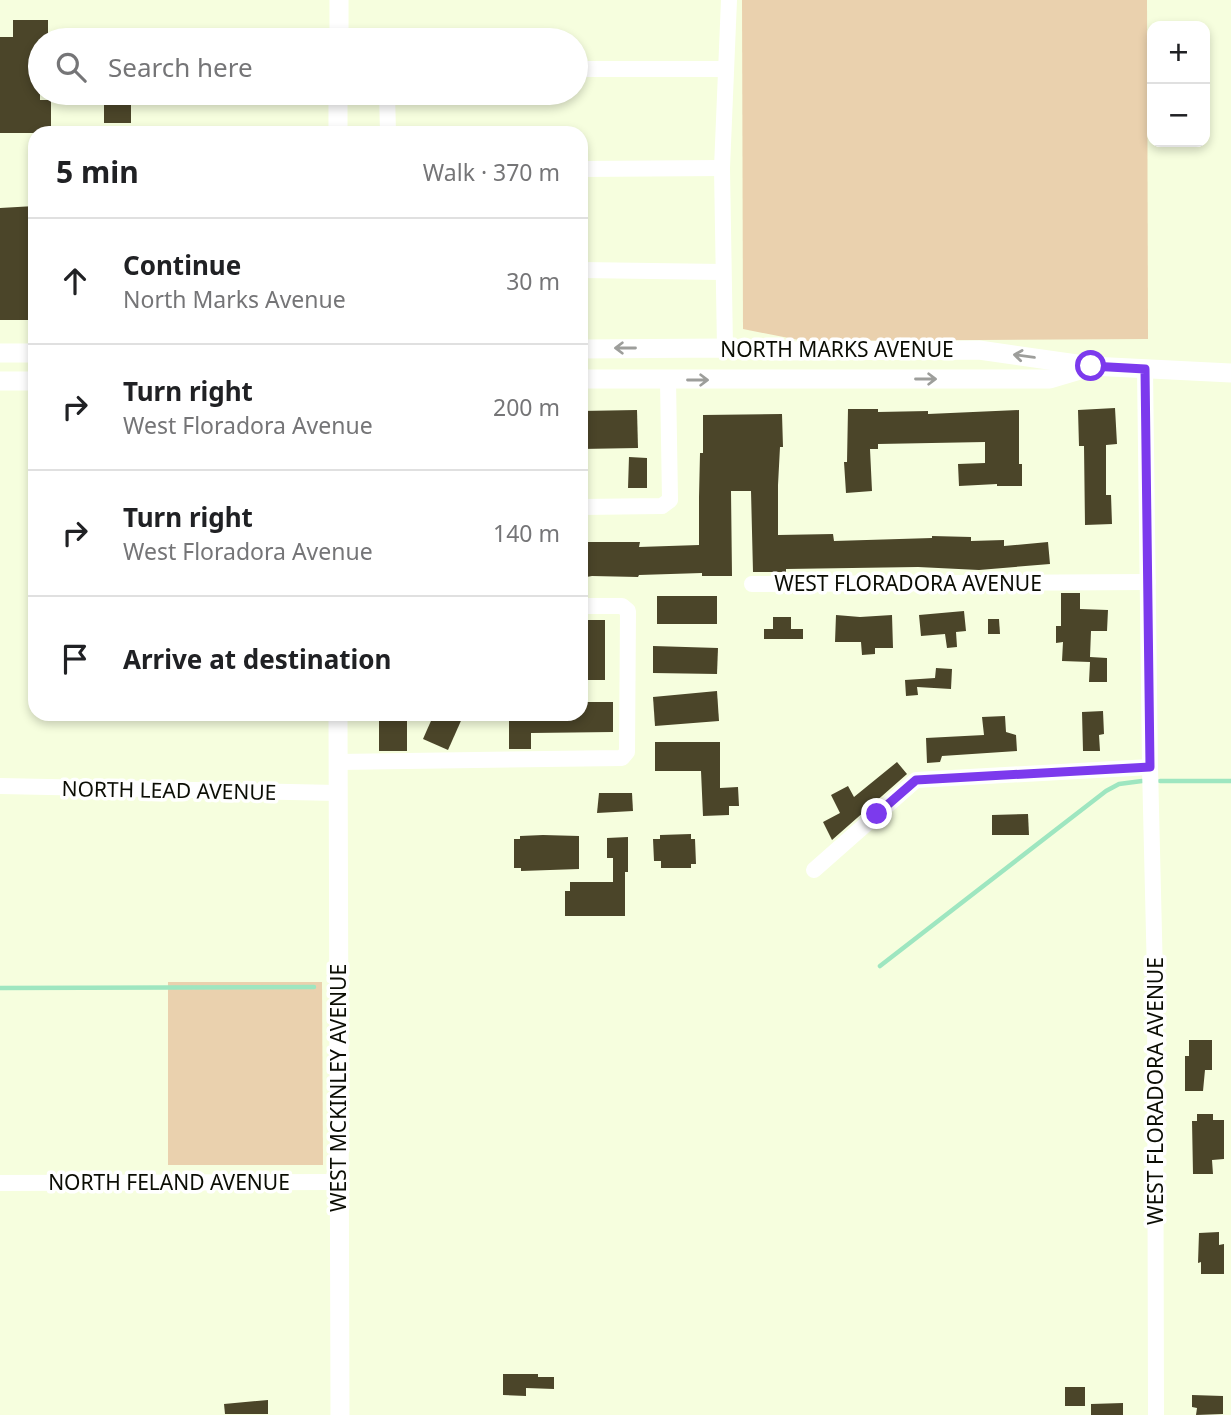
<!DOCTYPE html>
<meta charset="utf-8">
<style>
body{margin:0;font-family:"Noto Sans",sans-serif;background:#f6f6f6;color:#202124}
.controls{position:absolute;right:21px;top:21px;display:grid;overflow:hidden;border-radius:14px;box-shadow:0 4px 10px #0003}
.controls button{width:63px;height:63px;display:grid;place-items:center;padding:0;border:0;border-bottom:2px solid #e0e0e0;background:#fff;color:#202124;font:35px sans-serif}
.stop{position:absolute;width:21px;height:21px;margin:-16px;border:5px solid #7c3aed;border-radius:50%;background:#fff}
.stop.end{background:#7c3aed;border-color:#fff;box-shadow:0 2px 7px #0008}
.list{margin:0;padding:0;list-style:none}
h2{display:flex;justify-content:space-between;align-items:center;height:91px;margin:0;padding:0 28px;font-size:30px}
h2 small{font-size:23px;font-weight:400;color:#757577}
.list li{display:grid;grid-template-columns:46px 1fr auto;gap:21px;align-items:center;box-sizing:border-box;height:126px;padding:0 28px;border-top:2px solid #e0e0e0}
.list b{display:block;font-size:26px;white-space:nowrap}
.list p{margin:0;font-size:23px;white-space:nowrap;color:#757577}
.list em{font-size:23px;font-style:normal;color:#757577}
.icon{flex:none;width:38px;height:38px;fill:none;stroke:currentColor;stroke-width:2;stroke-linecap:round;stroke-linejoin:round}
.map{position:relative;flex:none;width:1231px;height:1415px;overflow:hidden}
.search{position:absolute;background:#fff;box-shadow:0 4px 10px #0003;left:28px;top:28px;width:560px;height:77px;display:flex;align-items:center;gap:18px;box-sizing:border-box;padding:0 24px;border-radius:38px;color:#757577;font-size:26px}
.panel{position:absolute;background:#fff;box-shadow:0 4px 10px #0003;left:28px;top:126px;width:560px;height:595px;border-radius:21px}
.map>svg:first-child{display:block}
.green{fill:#ead1ae}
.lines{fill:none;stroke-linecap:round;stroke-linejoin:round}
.stream{stroke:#9ee6c0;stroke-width:4.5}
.building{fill:#4b4529}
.minor{stroke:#fff;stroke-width:16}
.major{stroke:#fff;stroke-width:19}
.oneway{stroke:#9d9e9b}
.route{stroke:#7c3aed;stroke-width:9}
.labels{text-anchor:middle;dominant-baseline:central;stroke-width:7;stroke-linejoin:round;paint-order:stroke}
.street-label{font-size:21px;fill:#0b0d04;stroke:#fff}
</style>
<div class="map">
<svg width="1231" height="1415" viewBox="0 0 1231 1415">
<rect width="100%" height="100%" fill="#f6fede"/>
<g class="green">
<path d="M742 0H1147L1148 339 804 341 743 329Z"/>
<path d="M168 982H322L323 1165H168Z"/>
</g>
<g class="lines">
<g class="stream">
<path d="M1160 781H1231"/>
<path d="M880 966 1106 791 1119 784 1142 781"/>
<path d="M0 988 314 987"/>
</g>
</g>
<g class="building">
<path d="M13 20H48V40H40V100H51V133H0V37H13Z"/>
<rect x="104" y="93" width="27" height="30"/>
<path d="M35 206V320H0V208Z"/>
<path d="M1115 408 1117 444 1106 445V495H1111L1112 524 1085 525 1084 446H1079L1078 410Z"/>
<path d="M848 409H878V412L928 411V414L1019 410V464H1022V486H997V484L959 486 958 464 985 463V442L878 444V449H870L872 491 846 493 844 462H847Z"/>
<path d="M637 410 638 448 581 449V411Z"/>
<path d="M782 414 783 447H780L778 485V535L833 534 834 541 932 538V536L971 537V541L1004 540V546L1048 542 1050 564 979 570 918 567 786 569V572H753L751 491H731L732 576H702V573L639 575 638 577 592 576 581 578V542H640L639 547 699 545V497L700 453H703V415Z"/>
<path d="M629 457 647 458V488H628Z"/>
<path d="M1061 593H1080V609L1108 610 1107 631H1091L1090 657 1107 658V682H1089L1090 662 1062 661 1063 642 1056 643V626H1061Z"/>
<rect x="657" y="596" width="60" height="28"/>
<path d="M964 611 966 631 956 632 957 647 947 648 945 634 921 636 919 615Z"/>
<path d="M836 615 860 617 892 615 893 648H875V654L862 655 861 642H835Z"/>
<path d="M773 617H791V629H803V639H764V629H773Z"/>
<path d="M988 619H999L1000 634H988Z"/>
<rect x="581" y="620" width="24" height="60"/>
<path d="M653 646 718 648 717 674 653 673Z"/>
<path d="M936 668 952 669 951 689 917 687 918 695 906 696 905 680 935 678Z"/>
<path d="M717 691 719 721 655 726 653 697Z"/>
<path d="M581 702H613V732L531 733V749H509V714H581Z"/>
<path d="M1103 711 1104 734 1099 735 1100 751H1083L1082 712Z"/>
<rect x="379" y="714" width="28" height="37"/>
<path d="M434 714H464L448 750 423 739Z"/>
<path d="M1005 716 1006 732 1016 735 1017 751 942 756 940 762 927 763 926 738 984 735 982 717Z"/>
<path d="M655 742H720V788L738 787 739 806H729V815L703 816 701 771H655Z"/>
<path d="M897 762 907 774 832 840 823 822 840 813 831 795 848 786 854 797Z"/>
<path d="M599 793H632L633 811 597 813Z"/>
<path d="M1028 814 1029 835H992V815Z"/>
<path d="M691 834V839H695L696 864H691V868H661V861H654L653 839H660V835Z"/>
<path d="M543 835 579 836V869L521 871V868H514V839H520V836Z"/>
<path d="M628 837V872H625V916H565V891H570V882H613V858H607V838Z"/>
<path d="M1189 1040H1212V1070H1205L1203 1091H1185V1056H1189Z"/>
<path d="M1197 1114H1213V1120H1224V1159L1212 1160 1213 1174H1193L1192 1121H1197Z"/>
<path d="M1219 1232V1245L1224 1244V1274H1201V1262L1198 1263 1199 1233Z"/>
<path d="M503 1374H538V1377H554V1389L526 1388V1396L503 1395Z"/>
<rect x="1065" y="1387" width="20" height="19"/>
<path d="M1192 1395 1223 1396V1414L1196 1415 1197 1408 1192 1407Z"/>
<path d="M268 1400V1414H225L224 1404Z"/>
<path d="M1123 1403V1415H1091V1404Z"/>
</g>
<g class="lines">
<g class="minor">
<path d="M576 69H725"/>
<path d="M387 93 388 133"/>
<path d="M581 169 722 168"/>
<path d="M581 270 723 272"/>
<path d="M725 348 722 168 729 0"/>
<path d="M1145 369 1150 767 1155 976 1156 1415"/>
<path d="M581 507 662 506 670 500 668 380"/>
<path d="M752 584 1148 582"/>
<path d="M338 762 622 758 627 752 628 611 622 606H581"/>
<path d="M0 786 338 793"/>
<path d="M814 870 916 780 1150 767"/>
<path d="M0 1183 338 1182"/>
</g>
<g class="major">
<path d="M339 40V0"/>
<path d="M338 133V93"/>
<path d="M581 349 725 348 773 351 979 350 1091 366 1231 373"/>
<path d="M0 353H35"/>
<path d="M581 379H1050L1087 368"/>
<path d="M0 381H35"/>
<path d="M338 714 340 1415"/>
</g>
</g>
<defs><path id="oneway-shaft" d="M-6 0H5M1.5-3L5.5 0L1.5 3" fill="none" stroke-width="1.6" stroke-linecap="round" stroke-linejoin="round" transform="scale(1.75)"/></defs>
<g class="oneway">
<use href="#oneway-shaft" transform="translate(625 348) rotate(180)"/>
<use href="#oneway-shaft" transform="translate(1024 356) rotate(-172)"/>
<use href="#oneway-shaft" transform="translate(926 379)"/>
<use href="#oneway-shaft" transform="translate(698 380)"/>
</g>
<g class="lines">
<path class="route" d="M877 814 916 780 1150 767 1145 369 1091 366"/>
</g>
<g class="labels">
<g class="street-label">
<text x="837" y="349">NORTH MARKS AVENUE</text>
<text x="908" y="583">WEST FLORADORA AVENUE</text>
<text transform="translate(169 790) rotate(1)">NORTH LEAD AVENUE</text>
<text transform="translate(338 1088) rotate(-90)">WEST MCKINLEY AVENUE</text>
<text transform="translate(1155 1091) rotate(-90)">WEST FLORADORA AVENUE</text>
<text x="169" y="1182">NORTH FELAND AVENUE</text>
</g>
</g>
</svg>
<div class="controls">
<button>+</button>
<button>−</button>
</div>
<div class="stop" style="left:1091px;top:366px"></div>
<div class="stop end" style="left:877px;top:814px"></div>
<div class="search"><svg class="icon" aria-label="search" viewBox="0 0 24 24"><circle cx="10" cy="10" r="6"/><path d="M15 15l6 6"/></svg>Search here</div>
<section class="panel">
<h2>5 min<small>Walk · 370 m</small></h2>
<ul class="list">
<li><svg class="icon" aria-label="ahead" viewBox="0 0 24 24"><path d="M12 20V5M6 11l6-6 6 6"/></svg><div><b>Continue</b><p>North Marks Avenue</p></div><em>30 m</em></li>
<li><svg class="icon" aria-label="right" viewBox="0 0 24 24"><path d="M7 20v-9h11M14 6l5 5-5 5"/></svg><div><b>Turn right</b><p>West Floradora Avenue</p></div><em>200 m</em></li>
<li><svg class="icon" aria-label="right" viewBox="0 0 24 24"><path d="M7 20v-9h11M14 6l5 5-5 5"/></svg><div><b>Turn right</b><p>West Floradora Avenue</p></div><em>140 m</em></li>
<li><svg class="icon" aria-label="arrive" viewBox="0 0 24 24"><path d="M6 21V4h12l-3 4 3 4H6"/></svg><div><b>Arrive at destination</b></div></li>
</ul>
</section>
</div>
